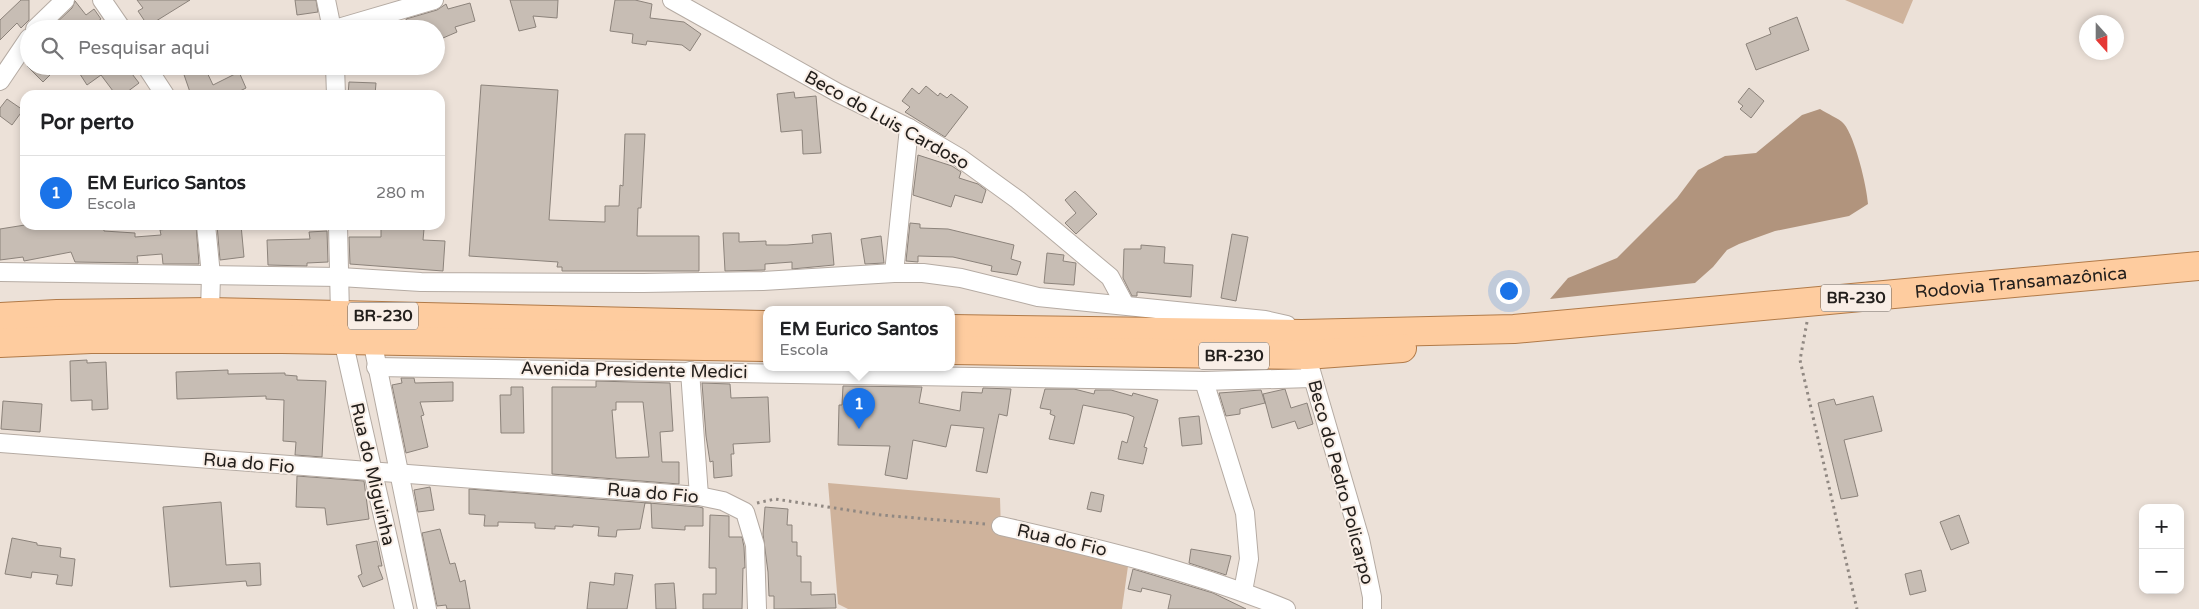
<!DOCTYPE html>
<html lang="pt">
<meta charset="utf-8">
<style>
body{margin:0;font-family:"Varela Round",sans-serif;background:#f2f2f2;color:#202124}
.controls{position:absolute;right:15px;bottom:15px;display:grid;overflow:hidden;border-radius:10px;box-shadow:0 2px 8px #0003}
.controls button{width:45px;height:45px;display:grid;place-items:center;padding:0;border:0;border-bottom:1px solid #e0e0e0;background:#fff;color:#202124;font:25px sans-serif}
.compass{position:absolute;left:2079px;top:15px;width:45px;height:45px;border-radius:50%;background:#fff;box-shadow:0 2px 8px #0003;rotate:159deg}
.you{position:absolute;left:1508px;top:290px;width:18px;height:18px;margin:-12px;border:4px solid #fff;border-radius:50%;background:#1a73e8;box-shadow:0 0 0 8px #1a73e833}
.badge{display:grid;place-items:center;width:32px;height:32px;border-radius:50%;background:#1a73e8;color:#fff;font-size:16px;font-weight:700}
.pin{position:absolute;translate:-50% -41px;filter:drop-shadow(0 1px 2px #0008)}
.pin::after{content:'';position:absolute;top:26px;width:18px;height:15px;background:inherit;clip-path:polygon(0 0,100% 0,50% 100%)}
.popup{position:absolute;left:763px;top:306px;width:192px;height:65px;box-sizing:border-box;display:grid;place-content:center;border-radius:10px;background:#fff;filter:drop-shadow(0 1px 4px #0005);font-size:16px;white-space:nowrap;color:#757577}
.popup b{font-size:19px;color:#202124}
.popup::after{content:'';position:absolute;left:50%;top:100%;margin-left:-10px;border:10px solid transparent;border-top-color:#fff}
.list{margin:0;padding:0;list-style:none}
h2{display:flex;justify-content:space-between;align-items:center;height:65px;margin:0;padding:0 20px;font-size:21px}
h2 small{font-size:16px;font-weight:400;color:#757577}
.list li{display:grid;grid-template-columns:32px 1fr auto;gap:15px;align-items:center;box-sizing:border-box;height:75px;padding:0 20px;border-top:1px solid #e0e0e0}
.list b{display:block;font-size:19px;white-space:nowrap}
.list p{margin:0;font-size:16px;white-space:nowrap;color:#757577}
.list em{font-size:16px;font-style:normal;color:#757577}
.icon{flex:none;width:28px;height:28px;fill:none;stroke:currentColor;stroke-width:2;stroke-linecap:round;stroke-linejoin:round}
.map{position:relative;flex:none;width:2199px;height:609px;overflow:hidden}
.search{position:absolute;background:#fff;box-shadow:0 2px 8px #0003;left:20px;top:20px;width:425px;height:55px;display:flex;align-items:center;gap:12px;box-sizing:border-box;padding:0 18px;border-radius:28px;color:#757577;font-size:19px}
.panel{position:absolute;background:#fff;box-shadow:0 2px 8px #0003;left:20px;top:90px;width:425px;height:140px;border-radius:15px}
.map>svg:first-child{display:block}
.green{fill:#cfb39c}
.water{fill:#b1947d}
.building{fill:#c7bdb4;stroke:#8c837b;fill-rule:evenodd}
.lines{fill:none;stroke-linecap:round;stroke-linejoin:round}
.minor-casing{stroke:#b5aba3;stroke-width:20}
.primary-casing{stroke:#b17a48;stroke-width:30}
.path{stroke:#908882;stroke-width:3;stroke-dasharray:2.5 4;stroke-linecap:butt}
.minor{stroke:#fff;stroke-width:18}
.primary{stroke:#fecc9f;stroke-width:28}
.labels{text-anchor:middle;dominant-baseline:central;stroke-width:4;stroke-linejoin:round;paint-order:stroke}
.shield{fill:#f9eee6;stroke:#645e59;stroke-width:1}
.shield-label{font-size:16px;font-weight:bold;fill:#24201d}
.street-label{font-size:18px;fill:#24201d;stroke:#f9eee6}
</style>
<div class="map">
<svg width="2199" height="609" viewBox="0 0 2199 609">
<rect width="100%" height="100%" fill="#ece1d8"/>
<g class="green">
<path d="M1845 0H1913L1903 24Z"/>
<path d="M828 483 1000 498 1001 531 1128 566 1122 609H848L838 604Z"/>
</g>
<path class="water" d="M1820 109C1827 114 1839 118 1844 124 1855 137 1867 187 1868 204L1849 216 1775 231 1739 244 1727 250 1713 267 1695 283 1550 299 1568 278 1617 258 1677 198 1698 170 1725 156 1756 153 1802 115Z"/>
<g class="building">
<path d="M21 0H29V20L21 28 17 23 0 40V20Z"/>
<path d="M137 0H190L148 26 138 11 143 8Z"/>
<path d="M295 0H316L318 12 297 15Z"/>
<path d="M510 0H558L557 18 533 16 536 27 519 31Z"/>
<path d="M615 0H635L652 4 650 18 684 22 701 34 690 51 682 45 647 41 646 45 632 43 633 34 610 31Z"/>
<path d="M75 1 86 15 94 9 101 19 93 25 96 29H55L53 26 72 8Z"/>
<path d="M470 3 475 21 455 27 457 32 436 41V29H409L406 19 437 10 446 4 448 9Z"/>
<path d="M1797 17 1809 50 1756 70 1746 44 1771 34 1769 28Z"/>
<path d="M27 66H59L43 82Z"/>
<path d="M85 66H126L139 83 123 95H116L101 75 87 85 78 71Z"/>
<path d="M181 66H204L213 85 239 72 246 88 232 95H191Z"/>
<path d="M349 82 376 83 375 95H348Z"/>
<path d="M481 85 558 90 549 220 605 222V206H619L620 185 623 186 625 134H645L641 208H638L637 236H699V271H562V267H557L558 262 469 256Z"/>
<path d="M926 86 938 96 940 93 947 98 951 94 968 107 945 137 905 112 910 107 902 101 912 88 919 94Z"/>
<path d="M1749 88 1764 101 1751 118 1740 109 1743 106 1738 102Z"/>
<path d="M794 92 795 98 816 96 821 153 803 154 802 130 781 132 777 94Z"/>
<path d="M7 99 23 110 12 125 0 116V108Z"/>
<path d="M918 155 952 166 961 172 959 178 978 184 986 190 982 203 955 195 951 207 913 195Z"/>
<path d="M1075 191 1097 214 1076 234 1065 223 1076 213 1065 200Z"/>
<path d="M910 223 920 224V228L948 229 1014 245 1011 259 1021 262 1017 275 991 271 992 266 953 257 918 256V262L906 261Z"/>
<path d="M25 225H103L104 231 135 233V237L161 235 160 230 196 225 199 264H163L162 254 137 256 138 263 75 262 71 252 24 261 23 257 0 260V229Z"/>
<path d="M217 225H241L244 257 220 260Z"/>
<path d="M398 228 424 229 423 240 445 241 443 271 350 264 349 237H381V229Z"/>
<path d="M327 231 328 262 307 263V266L268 265 267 240 310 239 309 232Z"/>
<path d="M723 233H739V242L766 241V245H787L813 243 812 235 831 233 834 265 792 269V262L765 264V270L725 271Z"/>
<path d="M1232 234 1248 237 1236 301 1221 298Z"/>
<path d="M881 236 884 263 865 264 861 239Z"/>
<path d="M1141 245 1165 247 1164 263 1193 265 1191 297 1137 292V296H1132L1123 278 1124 249H1141Z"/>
<path d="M1047 253 1064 255 1063 261 1076 263 1074 285 1044 283Z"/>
<path d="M87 360V363L106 362 108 409 92 410V400L71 401 70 361Z"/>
<path d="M228 370V374L285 373V375L297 376V380L326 381 322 457 295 455 296 442 283 441 284 400 266 399V396L177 399 176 372Z"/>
<path d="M401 378H414L415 383 453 382V401L420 402 424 415 421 416 428 447 406 453 392 385 402 383Z"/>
<path d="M596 381 670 383 673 431 660 432 662 462H679V484L552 474V387H596ZM616 402H643L649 457 616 458 612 410H616Z"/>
<path d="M702 383 730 384 731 398 768 397 770 442 733 444 734 454H731L732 476 714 478 713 461 710 462 706 436Z"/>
<path d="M843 386 922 387 919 403 960 411 962 392 982 393 983 388 1011 389 1007 416 999 414 987 473 976 471 984 428 951 425 946 447 913 440 907 479 885 475 890 446 838 445 839 405H842Z"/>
<path d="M511 387H523L524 433H501L500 395H511Z"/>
<path d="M1045 389H1074L1094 394 1095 390H1111L1132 396 1133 393 1158 400 1144 447 1147 448 1143 464 1118 459 1122 441 1127 443 1134 417 1127 414 1083 405 1074 444 1049 439 1055 416 1050 414 1051 410 1040 408Z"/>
<path d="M1285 389 1291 408 1307 403 1313 424 1298 429 1295 421 1272 428 1263 394Z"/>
<path d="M1261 390 1265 403 1240 409V414L1226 416 1219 393Z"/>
<path d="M1873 396 1882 431 1844 440 1858 496 1841 499 1818 403 1834 399 1836 405Z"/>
<path d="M3 401 42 404 40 432 1 429Z"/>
<path d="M1199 416 1202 444 1182 446 1179 418Z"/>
<path d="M297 476 364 481 369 519 327 525 325 508 296 507Z"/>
<path d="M430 487 434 510 418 512 414 490Z"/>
<path d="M469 489 699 507 703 508V526H685V530L652 528 651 503H645L640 529 617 530 616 537 598 536 599 527 573 525V527L555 526V529L535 528V523L498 522V526H484L485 515 469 514Z"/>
<path d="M1091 492 1104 495 1101 512 1087 509Z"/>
<path d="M221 502 226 565 260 563 261 585 247 586 246 581 170 587 163 507Z"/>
<path d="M765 507 788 509 787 525H792V542H797V556H801V582H811V595L835 594 836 608 774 609V596H769L768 572 763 534Z"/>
<path d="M710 515 729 516V537H742L744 547 745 568H743L742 609H703V594H716V568H709Z"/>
<path d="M1959 515 1969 543 1951 550 1940 522Z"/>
<path d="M440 529 450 564 455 563 460 582 465 580 470 609H447L446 605 437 606 422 533Z"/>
<path d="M12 538 37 543V545L61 548 60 557 75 559 72 586 56 584 58 575 32 572 31 578 5 574Z"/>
<path d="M377 541 382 566H378L383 579 363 587 358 576 362 574 356 545Z"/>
<path d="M1191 549 1231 556 1226 575 1189 563Z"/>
<path d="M1133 569 1213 593 1246 609H1168L1171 595 1142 588 1141 592 1128 589Z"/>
<path d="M1921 570 1926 591 1910 595 1905 574Z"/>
<path d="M615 573 633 575 627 609H587L590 582 614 585Z"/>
<path d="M674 583 676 609H656L655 584Z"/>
</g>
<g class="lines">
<g class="minor-casing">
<g id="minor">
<path d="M102 0 122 29"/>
<path d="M326 0 332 29"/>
<path d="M672 0 838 93 909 128 960 158 1018 200 1110 277 1125 305"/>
<path d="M35 29 65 0"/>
<path d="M335 29 434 0"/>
<path d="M146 66 165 95"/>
<path d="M335 66 336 95"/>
<path d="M0 81 29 38"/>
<path d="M206 225 211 275 210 312"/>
<path d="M338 225 340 315"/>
<path d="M0 272 340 277 421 282 643 283 763 281 894 273H923L961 278 1038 297 1265 320 1287 325"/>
<path d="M894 273 909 128"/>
<path d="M343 340 404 609"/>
<path d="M372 340 427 609"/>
<path d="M1304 347 1360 539 1372 597V609"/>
<path d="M376 367 1204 381 1312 378"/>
<path d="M690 371 699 496"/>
<path d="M1204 381 1245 513 1249 559 1243 591"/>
<path d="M0 443 699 496 723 501 745 512 755 545 757 609"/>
<path d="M1001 526C1098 548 1194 571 1286 609"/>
</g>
</g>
<g class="primary-casing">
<g id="primary">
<path d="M0 317 57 314 210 312 766 325"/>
<path id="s1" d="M952 329 1302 334 1514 329 2199 266"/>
<path d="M0 343 91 339H282L766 347"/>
<path d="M952 350 1306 355 1402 348"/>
</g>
</g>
<g class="path">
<path d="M1807 322 1800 360 1857 609"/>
<path d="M757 503 775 499 881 515 986 524"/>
</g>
<use href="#minor" class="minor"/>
<use href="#primary" class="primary"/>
</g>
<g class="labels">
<g class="shield">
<rect x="1821" y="284.5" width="70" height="27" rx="4"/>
<rect x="348" y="302.5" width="70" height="27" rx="4"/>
<rect x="1199" y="342.5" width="70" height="27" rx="4"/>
</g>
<g class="shield-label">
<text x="1856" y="298">BR-230</text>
<text x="383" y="316">BR-230</text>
<text x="1234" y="356">BR-230</text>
</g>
<g class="street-label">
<text transform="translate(887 120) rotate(29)">Beco do Luis Cardoso</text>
<text stroke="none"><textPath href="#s1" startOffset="1071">Rodovia Transamazônica</textPath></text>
<text transform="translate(634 370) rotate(1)">Avenida Presidente Medici</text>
<text transform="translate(249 463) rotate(5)">Rua do Fio</text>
<text transform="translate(373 474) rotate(77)">Rua do Miguinha</text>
<text transform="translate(1341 482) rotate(75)">Beco do Pedro Policarpo</text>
<text transform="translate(653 493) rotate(5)">Rua do Fio</text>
<text transform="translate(1062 540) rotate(13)">Rua do Fio</text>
</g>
</g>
</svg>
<div class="controls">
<button>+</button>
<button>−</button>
</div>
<svg class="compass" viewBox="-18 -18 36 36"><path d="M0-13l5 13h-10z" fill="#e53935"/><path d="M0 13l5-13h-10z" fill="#757577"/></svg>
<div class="you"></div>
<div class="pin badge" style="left:859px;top:429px">1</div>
<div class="popup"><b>EM Eurico Santos</b>Escola</div>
<div class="search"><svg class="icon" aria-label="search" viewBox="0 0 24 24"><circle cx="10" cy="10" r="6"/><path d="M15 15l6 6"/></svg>Pesquisar aqui</div>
<section class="panel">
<h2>Por perto<small></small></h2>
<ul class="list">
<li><span class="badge">1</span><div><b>EM Eurico Santos</b><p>Escola</p></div><em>280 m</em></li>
</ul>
</section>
</div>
